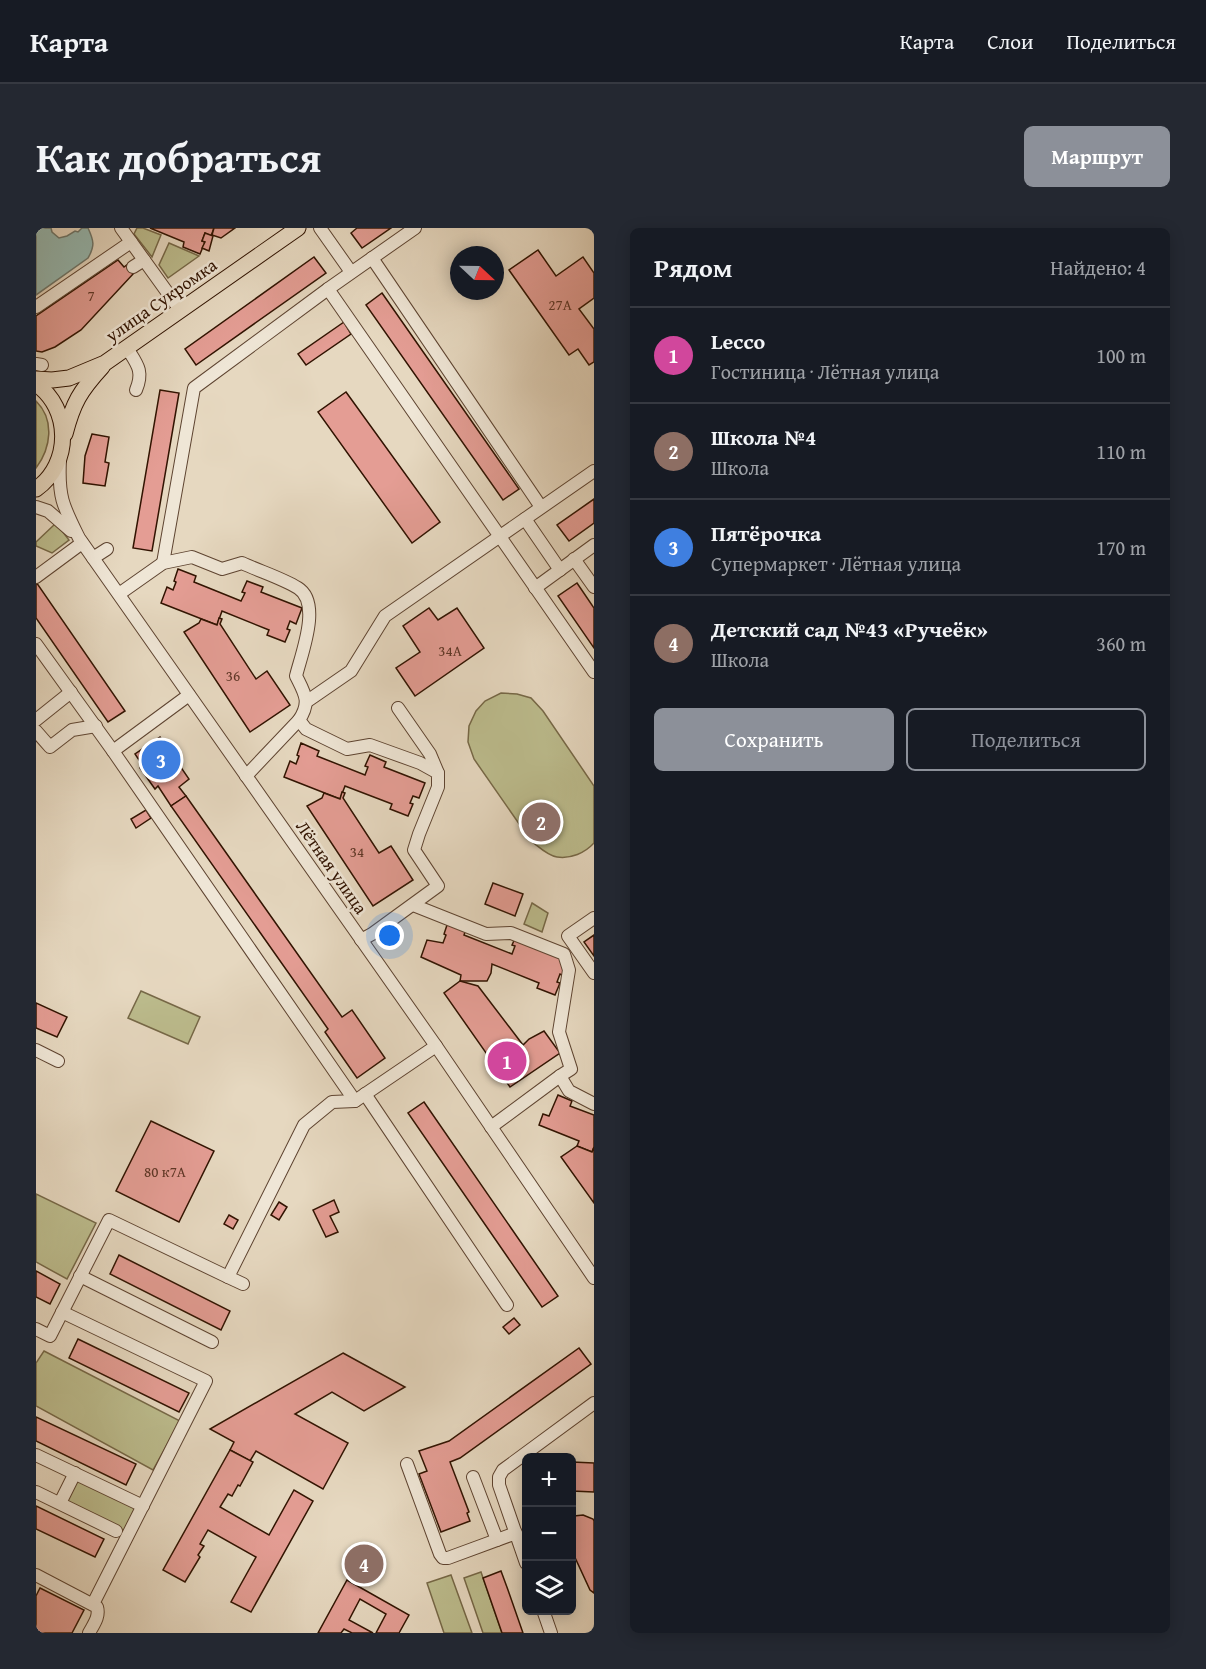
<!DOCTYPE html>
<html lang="ru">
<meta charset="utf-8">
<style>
body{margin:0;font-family:"Gentium Book Plus",serif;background:#242831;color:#f1f3f6}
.controls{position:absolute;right:18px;bottom:18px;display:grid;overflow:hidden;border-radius:9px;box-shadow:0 3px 15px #0003}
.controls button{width:54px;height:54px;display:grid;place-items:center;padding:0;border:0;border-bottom:2px solid #363941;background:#171b24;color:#f1f3f6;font:30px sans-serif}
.compass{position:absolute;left:414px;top:18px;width:54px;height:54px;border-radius:50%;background:#171b24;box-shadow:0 3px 15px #0003;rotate:112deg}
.you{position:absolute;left:354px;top:708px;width:21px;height:21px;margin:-15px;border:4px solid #fff;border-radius:50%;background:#1a73e8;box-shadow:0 0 0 9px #1a73e833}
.badge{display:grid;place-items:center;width:39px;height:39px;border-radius:50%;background:#8c9099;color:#fff;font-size:20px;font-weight:700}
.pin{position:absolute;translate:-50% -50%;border:3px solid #fff;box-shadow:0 2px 6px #0006}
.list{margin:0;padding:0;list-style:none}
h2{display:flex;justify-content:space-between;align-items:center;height:78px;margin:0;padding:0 24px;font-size:26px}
h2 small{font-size:20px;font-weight:400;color:#9ea1a6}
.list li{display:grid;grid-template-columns:39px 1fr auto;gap:18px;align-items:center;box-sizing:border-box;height:96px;padding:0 24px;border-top:2px solid #363941}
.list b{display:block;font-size:22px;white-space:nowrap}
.list p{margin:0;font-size:20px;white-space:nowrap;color:#9ea1a6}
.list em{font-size:20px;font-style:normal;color:#9ea1a6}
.actions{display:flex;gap:12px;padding:18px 24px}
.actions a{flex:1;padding:14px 0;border:2px solid #8c9099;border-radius:9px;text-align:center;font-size:21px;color:#8c9099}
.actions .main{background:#8c9099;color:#fff}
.icon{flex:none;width:33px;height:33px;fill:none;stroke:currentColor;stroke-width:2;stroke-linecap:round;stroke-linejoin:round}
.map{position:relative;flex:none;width:558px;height:1405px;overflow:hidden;border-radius:9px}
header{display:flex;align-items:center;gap:36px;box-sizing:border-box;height:84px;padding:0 30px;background:#171b24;border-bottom:2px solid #363941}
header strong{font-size:28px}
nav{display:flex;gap:33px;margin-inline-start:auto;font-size:21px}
.intro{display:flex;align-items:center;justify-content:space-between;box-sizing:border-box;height:144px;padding:0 36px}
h1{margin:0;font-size:42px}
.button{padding:15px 27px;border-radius:9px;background:#8c9099;color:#fff;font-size:21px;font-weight:700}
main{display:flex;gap:36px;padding:0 36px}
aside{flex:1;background:#171b24;border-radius:9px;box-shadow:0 3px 15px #0003}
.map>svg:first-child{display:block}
.green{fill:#bcbc8d;stroke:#766847;stroke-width:1.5}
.water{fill:#96bab3;stroke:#6e776c;stroke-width:1.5}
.building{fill:#e49d94;stroke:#311301;stroke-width:1.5}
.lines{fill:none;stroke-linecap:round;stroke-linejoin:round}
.minor-casing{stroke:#5e4431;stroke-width:14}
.major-casing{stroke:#311301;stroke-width:17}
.minor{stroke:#efe6d6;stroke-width:12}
.major{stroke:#e6d8c0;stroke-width:15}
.labels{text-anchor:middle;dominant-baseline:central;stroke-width:5;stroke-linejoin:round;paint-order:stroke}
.number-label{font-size:15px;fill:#5e3626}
.street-label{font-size:18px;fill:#311301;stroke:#efe6d6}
</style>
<header>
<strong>Карта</strong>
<nav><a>Карта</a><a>Слои</a><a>Поделиться</a></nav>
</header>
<div class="intro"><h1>Как добраться</h1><a class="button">Маршрут</a></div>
<main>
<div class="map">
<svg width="558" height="1405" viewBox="0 0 558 1405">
<rect width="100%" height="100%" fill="#e6d8c0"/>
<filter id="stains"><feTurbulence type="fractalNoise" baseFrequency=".00333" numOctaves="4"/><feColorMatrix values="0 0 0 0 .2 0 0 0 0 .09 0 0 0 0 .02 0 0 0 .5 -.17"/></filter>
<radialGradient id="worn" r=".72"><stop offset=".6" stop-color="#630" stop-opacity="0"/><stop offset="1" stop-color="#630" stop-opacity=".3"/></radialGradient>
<g class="green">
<path d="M101 0H107L125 7 116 29 98 6Z"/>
<path d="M133 15 163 28 132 50 123 37Z"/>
<path d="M0 173C19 192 15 220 0 240Z"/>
<path d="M20 295 33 312 16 325 0 318V314Z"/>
<path d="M465 465 481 466 495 470 507 483 558 558V615C549 625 535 631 521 629 512 628 503 619 495 613L438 531 432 514 433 498 440 483 449 473Z"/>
<path d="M496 675 512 685 506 704 488 696Z"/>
<path d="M105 763 164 789 152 816 92 790Z"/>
<path d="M0 966 60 995 31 1051 0 1034Z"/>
<path d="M8 1123 144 1193 117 1242 0 1178V1135Z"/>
<path d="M38 1250 102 1280 90 1304 26 1274Z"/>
<path d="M445 1344 466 1405H447L428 1350Z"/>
<path d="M415 1347 436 1405H408L391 1355Z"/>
</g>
<path class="water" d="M0 0H15L16 4 23 10 31 8 39 3 42 4 46 0H52C58 13 59 18 52 30L0 67Z"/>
<g class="building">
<path d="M114 0H178L175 8 169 5 166 13 169 14 164 26 147 19 148 14Z"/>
<path d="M178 0H199L185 10 176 7Z"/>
<path d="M321 0H355L326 20 315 5Z"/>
<path d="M169 5 177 8 173 23 166 20 169 14 166 13Z"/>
<path d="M502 22 520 48 547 29 558 45V70L543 81 558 101V134L553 137 542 121 533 127 473 42Z"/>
<path d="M278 29 290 45 160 137 149 121Z"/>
<path d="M82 32 88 39 92 36 98 45 45 102 19 119 6 124 0 123V88Z"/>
<path d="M346 65 483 261 467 272 330 77Z"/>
<path d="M308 94 315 106 270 137 262 126Z"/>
<path d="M124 162 143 165 116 323 97 320Z"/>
<path d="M310 164 404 294 376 315 282 184Z"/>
<path d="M56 206 73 209 69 234 73 235 69 258 47 255 49 228Z"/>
<path d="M558 271V295L533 313 521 297Z"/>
<path d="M142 341 160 348 158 354 205 373 209 365 206 364 211 353 227 359 225 364 266 380 260 396 254 393 251 401 254 402 249 414 231 407 233 402 186 383 181 397 125 375 131 359 137 362 140 354 138 353Z"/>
<path d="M0 354 89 483 72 494 0 390Z"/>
<path d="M541 355 558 380V420L522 368Z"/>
<path d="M393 380 402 392 421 380 448 420 379 468 360 440 384 424 367 398Z"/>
<path d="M183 390 186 391 184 396 220 451 231 443 254 477 214 504 148 404 163 395 165 391 181 397Z"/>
<path d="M124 509 153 551 143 559 150 568 135 578 122 558 119 561 104 540 107 538 99 526Z"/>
<path d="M265 515 283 523 281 528 329 547 332 539 329 538 334 527 350 534 348 539 389 555 383 570 377 568 374 575 377 576 372 588 354 581 356 576 309 558 304 571 248 549 254 533 260 536 263 528 261 527Z"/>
<path d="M306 564 309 565 307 570 343 625 355 618 377 652 337 678 271 578 286 570 288 565 304 571Z"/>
<path d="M150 568 306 789 316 782 349 830 321 850 289 804 292 801 135 578Z"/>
<path d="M110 582 115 590 100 600 95 591Z"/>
<path d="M457 655 487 666 479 688 449 676Z"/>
<path d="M412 694 430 701 428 707 476 726 479 718 476 717 481 706 536 733 530 749 524 746 521 754 524 755 519 767 501 760 503 755 456 736 455 745 451 753H424L425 747 385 729 391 712 407 715 410 707 408 706Z"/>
<path d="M558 707V728L548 714Z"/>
<path d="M424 753 442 758 487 817 493 811 508 803 524 825 474 859 408 765Z"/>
<path d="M0 775 31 789 21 809 0 800Z"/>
<path d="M522 867 536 873 534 878 558 887V919L556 924 541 918 543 913 503 897 507 886 513 888Z"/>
<path d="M388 874 522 1068 506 1079 372 885Z"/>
<path d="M115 893 178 923 143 994 80 963Z"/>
<path d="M541 918 556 924 558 919V975L525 929Z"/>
<path d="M298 972 303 984 294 988 302 1004 290 1009 277 982Z"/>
<path d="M243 974 251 979 243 992 235 987Z"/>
<path d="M193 987 202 992 197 1001 188 996Z"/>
<path d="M83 1027 194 1083 185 1102 74 1046Z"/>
<path d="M0 1043 24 1056 14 1076 0 1069Z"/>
<path d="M478 1090 484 1097 473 1106 467 1099Z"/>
<path d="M42 1111 153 1165 143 1184 33 1130Z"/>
<path d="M543 1120 555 1136 424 1230 414 1234 433 1284 431 1285 434 1293 405 1304 383 1246 391 1243 383 1223 413 1213Z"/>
<path d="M307 1125 369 1159 328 1183 296 1164 259 1186 312 1215 287 1261 220 1223 214 1233 194 1222 198 1214 174 1201Z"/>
<path d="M0 1189 100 1236 90 1257 0 1213Z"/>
<path d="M194 1222 217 1234 204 1258 202 1257 196 1268 192 1266 184 1279 233 1307 258 1262 277 1273 215 1384 195 1374 220 1329 172 1302 164 1316 168 1318 162 1327 164 1329 149 1354 127 1342Z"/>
<path d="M536 1234 558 1235V1264L536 1263Z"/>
<path d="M0 1278 68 1311 59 1329 0 1301Z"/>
<path d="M547 1287 557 1291 558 1293V1365L554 1362 536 1323V1290L538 1288Z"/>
<path d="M465 1343 472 1362 487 1405H466L447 1350Z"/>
<path d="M311 1352 373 1387 363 1405H340L350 1386 324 1371 313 1392 337 1405H316L308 1401 305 1405H282Z"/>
<path d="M4 1360 48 1382 36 1405H0V1368Z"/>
</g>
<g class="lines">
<g class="minor-casing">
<g id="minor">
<path d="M85 0 144 82"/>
<path d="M284 0 315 44"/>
<path d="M336 30 505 279"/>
<path d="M97 39 108 32"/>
<path d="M292 61 558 444"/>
<path d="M0 79 95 14"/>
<path d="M91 120C101 136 108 143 100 162"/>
<path d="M0 136 6 137"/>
<path d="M24 232C22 269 27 278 43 310L400 818 558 1050"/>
<path d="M0 279 12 283 35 303"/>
<path d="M489 291 524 342"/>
<path d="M57 330 71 321"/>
<path d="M538 331 558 359"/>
<path d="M127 335 158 160 292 61 379 0"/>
<path d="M0 349 46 315"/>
<path d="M499 360 558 317"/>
<path d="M83 366 127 335 156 329 186 341 206 335C223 343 246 350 262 360 286 375 265 427 260 448 269 466 275 474 263 492L210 548"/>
<path d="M0 416 77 523 319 873"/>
<path d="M270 474 315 443 349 388 558 243"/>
<path d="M362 480 394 526 402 545"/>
<path d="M0 492 35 464"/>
<path d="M263 492 270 501 311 521 334 517 384 535 402 545V559L383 606 378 622 402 658 336 706 325 712"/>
<path d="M0 503 14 519 36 502 60 498"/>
<path d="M77 523 153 467"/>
<path d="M377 677 450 706 475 705 528 726 533 742 523 804 535 841 524 848 455 899"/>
<path d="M558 690 532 708 558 745"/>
<path d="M0 822 22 833"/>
<path d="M524 848 533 863 558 876"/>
<path d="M329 866 471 1077"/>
<path d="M44 1048 176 1114"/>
<path d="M207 1056 192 1049 268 897 296 874 319 873 400 818"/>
<path d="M26 1084 170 1153 57 1376"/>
<path d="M0 1101 14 1108 73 992 192 1049"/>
<path d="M0 1227 107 1278"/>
<path d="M371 1236 404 1326 407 1330H412L480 1305"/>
<path d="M437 1249 461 1312"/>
<path d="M0 1264 80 1303"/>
<path d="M24 1275 39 1245"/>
<path d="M490 1335 463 1257V1249L467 1242 558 1175"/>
<path d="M0 1347 61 1379C64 1389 57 1397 53 1405"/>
<path d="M507 1382 515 1405"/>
</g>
</g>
<g class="major-casing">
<g id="major">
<path d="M0 151 16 152 33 150 69 135 262 0"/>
<path d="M0 156C35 180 36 236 0 261"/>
<path d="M29 206C37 175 44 163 66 139"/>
</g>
</g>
<use href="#minor" class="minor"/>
<use href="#major" class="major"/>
</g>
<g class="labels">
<g class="number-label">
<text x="55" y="67">7</text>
<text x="524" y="76">27А</text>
<text x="414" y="422">34А</text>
<text x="197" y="447">36</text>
<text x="321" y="623">34</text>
<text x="129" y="943">80 к7А</text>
</g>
<g class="street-label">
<text transform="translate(125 72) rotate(-35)">улица Сукромка</text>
<text transform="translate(296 639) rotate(55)">Лётная улица</text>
</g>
</g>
<rect width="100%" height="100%" filter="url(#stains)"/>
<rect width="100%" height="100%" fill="url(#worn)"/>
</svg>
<div class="controls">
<button>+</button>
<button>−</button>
<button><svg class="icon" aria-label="layers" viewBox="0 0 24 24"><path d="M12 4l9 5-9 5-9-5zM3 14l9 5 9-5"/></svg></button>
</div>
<svg class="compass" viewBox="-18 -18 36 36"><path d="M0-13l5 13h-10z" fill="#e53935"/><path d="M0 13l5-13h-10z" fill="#9ea1a6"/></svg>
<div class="you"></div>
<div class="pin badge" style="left:471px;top:833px;background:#d1479c">1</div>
<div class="pin badge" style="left:505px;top:594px;background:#8d6e63">2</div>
<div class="pin badge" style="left:125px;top:532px;background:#3f7fe0">3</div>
<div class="pin badge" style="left:328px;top:1336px;background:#8d6e63">4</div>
</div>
<aside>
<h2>Рядом<small>Найдено: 4</small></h2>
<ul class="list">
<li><span class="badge" style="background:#d1479c">1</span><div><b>Lecco</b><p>Гостиница · Лётная улица</p></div><em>100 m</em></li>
<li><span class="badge" style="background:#8d6e63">2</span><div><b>Школа №4</b><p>Школа</p></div><em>110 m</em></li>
<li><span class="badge" style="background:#3f7fe0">3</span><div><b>Пятёрочка</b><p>Супермаркет · Лётная улица</p></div><em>170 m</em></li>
<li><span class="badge" style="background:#8d6e63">4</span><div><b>Детский сад №43 «Ручеёк»</b><p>Школа</p></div><em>360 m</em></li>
</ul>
<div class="actions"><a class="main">Сохранить</a><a>Поделиться</a></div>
</aside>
</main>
